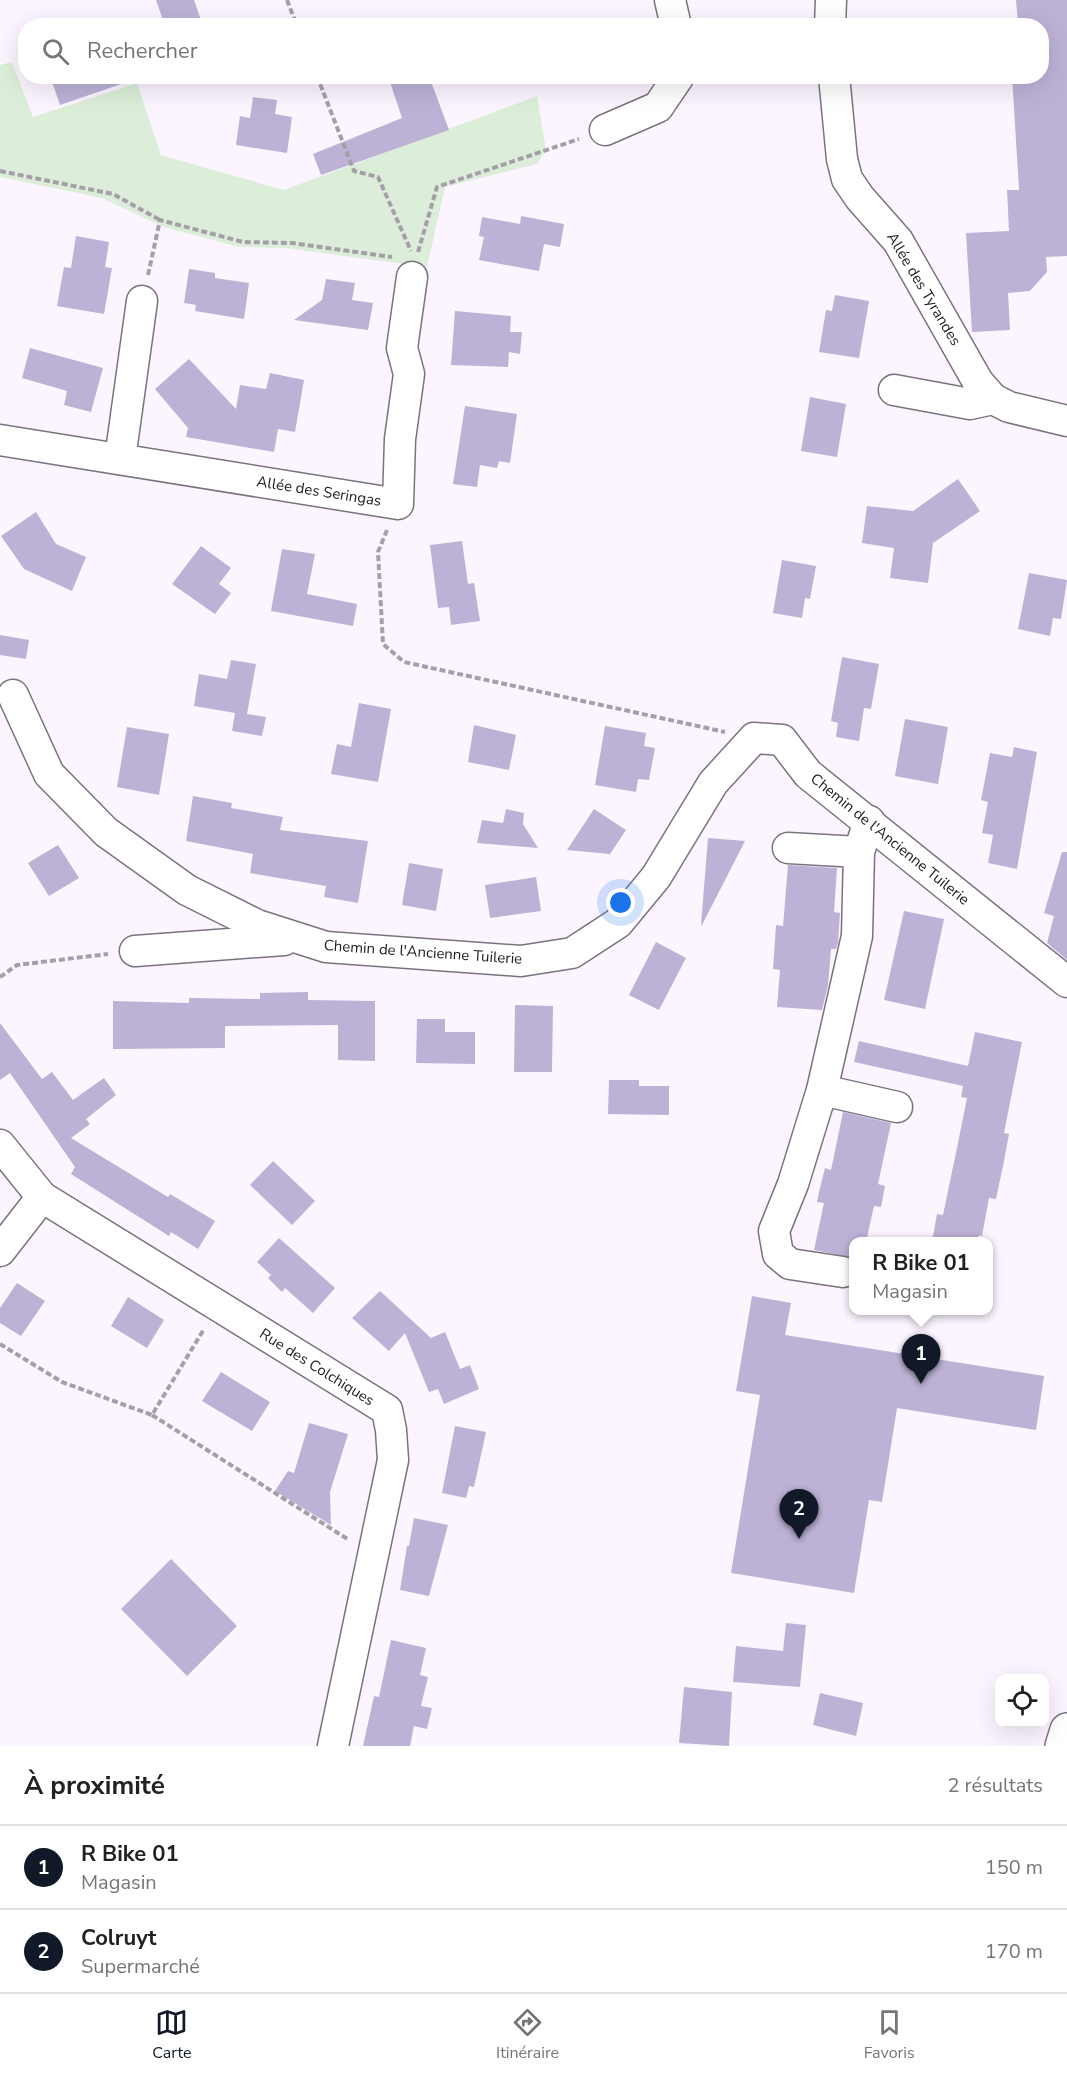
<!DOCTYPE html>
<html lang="fr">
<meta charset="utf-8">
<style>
body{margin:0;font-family:"Nunito Sans",sans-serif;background:#f6f6f6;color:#202124}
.controls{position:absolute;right:18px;bottom:18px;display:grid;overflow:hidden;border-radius:12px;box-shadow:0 6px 24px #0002}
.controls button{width:54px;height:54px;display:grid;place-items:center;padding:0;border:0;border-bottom:2px solid #e0e0e0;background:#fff;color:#202124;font:30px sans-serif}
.you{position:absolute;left:621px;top:903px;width:21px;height:21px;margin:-15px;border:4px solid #fff;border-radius:50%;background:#1a73e8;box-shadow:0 0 0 9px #1a73e833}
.badge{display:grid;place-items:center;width:39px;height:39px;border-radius:50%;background:#111827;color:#fff;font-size:20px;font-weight:700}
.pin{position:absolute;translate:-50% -50px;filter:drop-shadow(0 2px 3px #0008)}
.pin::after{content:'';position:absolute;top:32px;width:21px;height:18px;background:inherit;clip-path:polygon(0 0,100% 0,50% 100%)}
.popup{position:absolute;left:849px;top:1237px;width:144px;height:78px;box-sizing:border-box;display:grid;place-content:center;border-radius:12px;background:#fff;filter:drop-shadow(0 2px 4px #0005);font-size:20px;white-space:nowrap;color:#757577}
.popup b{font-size:22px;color:#202124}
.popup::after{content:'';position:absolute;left:50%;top:100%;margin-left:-12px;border:12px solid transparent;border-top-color:#fff}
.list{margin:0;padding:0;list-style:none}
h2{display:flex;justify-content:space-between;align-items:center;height:78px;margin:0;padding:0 24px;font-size:26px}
h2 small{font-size:20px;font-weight:400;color:#757577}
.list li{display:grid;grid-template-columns:39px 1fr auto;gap:18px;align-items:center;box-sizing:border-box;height:84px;padding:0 24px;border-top:2px solid #e0e0e0}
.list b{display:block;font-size:22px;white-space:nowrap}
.list p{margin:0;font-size:20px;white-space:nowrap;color:#757577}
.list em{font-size:20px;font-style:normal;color:#757577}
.icon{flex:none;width:33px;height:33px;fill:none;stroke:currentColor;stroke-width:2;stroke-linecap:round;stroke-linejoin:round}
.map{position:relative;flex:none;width:1067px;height:1746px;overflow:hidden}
.search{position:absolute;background:#fff;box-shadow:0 6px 24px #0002;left:18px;right:18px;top:18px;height:66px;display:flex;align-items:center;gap:15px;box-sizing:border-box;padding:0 21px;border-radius:24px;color:#757577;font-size:22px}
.sheet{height:246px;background:#fff}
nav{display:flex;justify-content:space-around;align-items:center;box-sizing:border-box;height:84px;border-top:2px solid #e0e0e0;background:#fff;font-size:16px;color:#757577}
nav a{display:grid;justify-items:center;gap:3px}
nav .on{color:#111827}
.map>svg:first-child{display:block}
.green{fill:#dceed9}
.building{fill:#bdb2d6}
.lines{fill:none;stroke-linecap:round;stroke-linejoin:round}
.minor-casing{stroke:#7a737d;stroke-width:33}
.primary-casing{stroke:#7a737d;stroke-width:36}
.path{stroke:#a5a0a8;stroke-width:4;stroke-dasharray:6 3;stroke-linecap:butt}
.minor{stroke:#fff;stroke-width:30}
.primary{stroke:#fff;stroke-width:33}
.labels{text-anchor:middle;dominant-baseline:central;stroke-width:4.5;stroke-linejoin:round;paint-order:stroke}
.street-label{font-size:15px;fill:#232024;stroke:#fff}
</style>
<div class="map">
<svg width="1067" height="1746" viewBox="0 0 1067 1746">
<rect width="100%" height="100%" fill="#fcf5ff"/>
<path class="green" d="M12 62 33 117 137 83 161 155 284 190 537 96 546 150 537 164 445 187 427 267 285 248 239 247 164 227 102 198 0 177V65Z"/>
<g class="building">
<path d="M156 0H194L203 26H165Z"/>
<path d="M1016 0H1067V256L1046 257 1047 272 1030 291 1008 293 1010 330 972 332 966 233 1009 231 1007 190H1019L1012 76H1041V26L1018 24Z"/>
<path d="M50 76H133V80L60 105Z"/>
<path d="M388 76H429L449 130 321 175 313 154 402 118Z"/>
<path d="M253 97 277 100 275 114 292 117 287 153 236 145 240 116 250 118Z"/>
<path d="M521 216 564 224 560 247 544 244 539 271 479 260 484 237 479 236 482 217 520 224Z"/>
<path d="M76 236 109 242 105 267 112 268 104 314 57 306 64 267 71 268Z"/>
<path d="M189 269 215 273V278L249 283 244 319 195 311 196 305 184 303Z"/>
<path d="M326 279 355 283 352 300 373 303 368 330 294 320 322 300Z"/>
<path d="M835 295 869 301 859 358 819 352 826 310 832 311Z"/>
<path d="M455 311 511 316 510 332H522L520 354 509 352 508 367 451 365Z"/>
<path d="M30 348 103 368 91 412 64 405 67 391 22 378Z"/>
<path d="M189 359 236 409 240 385 266 389 270 373 304 380 295 432 278 429 274 452 186 437 188 428 155 389Z"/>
<path d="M810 397 846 404 837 457 801 451Z"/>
<path d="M465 406 517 414 510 463 499 461 497 468 480 465 477 487 453 484Z"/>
<path d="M958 479 980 511 933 543 928 583 890 578 894 548 862 543 867 506 913 511Z"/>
<path d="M36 512 56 544 86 557 72 591 24 569 1 536Z"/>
<path d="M462 541 468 584 474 583 480 621 451 625 449 607 438 608 430 545Z"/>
<path d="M201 546 231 568 219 584 231 593 215 614 172 584Z"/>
<path d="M282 549 315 554 307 594 357 604 353 626 271 611Z"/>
<path d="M782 560 816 566 810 599 805 598 802 618 773 613Z"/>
<path d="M1029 573 1067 580 1061 619 1053 618 1050 636 1018 629Z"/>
<path d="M0 635 29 640 26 659 0 655Z"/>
<path d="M842 657 879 664 871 709 864 708 859 741 836 737 838 723 831 721Z"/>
<path d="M231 660 256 664 247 714 266 717 262 736 232 731 235 713 194 706 199 674 227 679Z"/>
<path d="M359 703 391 709 378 782 331 774 337 744 351 747Z"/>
<path d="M905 719 948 727 938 784 895 776Z"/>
<path d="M474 725 516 735 509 770 468 762Z"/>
<path d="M605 726 646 733 644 746 655 748 649 780 638 779 636 792 595 785Z"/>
<path d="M127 727 169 734 159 795 117 787Z"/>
<path d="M1014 747 1037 752 1017 869 988 863 993 835 982 833 988 802 981 800 990 753 1012 757Z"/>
<path d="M193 796 232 803 231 808 283 817 280 830 368 841 358 903 324 897 326 886 250 873 253 854 186 841Z"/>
<path d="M506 809 524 813 523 824 538 848 477 843 482 820 503 823Z"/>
<path d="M594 809 626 830 610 854 567 850Z"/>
<path d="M708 838 745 841 702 925H701Z"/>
<path d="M58 845 79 878 49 896 28 863Z"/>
<path d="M1062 852H1067V960L1047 943 1054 916 1044 913Z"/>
<path d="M409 863 443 869 436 911 402 905Z"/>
<path d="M788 865 837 868 834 912 840 913 838 943 836 949H831L828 985 822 1010 777 1007 780 970 773 969 776 925 783 926Z"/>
<path d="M536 877 541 911 490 918 485 885Z"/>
<path d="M904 911 944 919 925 1009 884 1000Z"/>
<path d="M656 942 686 958 659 1010 629 995Z"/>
<path d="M308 992V1000L375 1001V1061L338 1060V1025L225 1026V1048L113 1049V1001L189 1003V998L260 999V993Z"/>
<path d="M515 1005 553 1006 552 1072H514Z"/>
<path d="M417 1019H445V1032H475V1064L416 1063Z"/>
<path d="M0 1023 42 1079 52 1072 73 1100 104 1078 116 1095 86 1119 90 1124 71 1138 168 1197 170 1194 215 1221 198 1249 171 1232 169 1236 71 1174 75 1167 10 1073 0 1080Z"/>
<path d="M975 1032 1022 1042 1004 1133 1009 1134 1004 1161 996 1199 989 1198 982 1236 979 1235 977 1242H932L937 1214 943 1215 958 1143 967 1098 961 1097 963 1086 854 1062 859 1041 968 1066Z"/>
<path d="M609 1080H639V1086H669V1115L608 1114Z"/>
<path d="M843 1112 891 1123 878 1184 885 1186 881 1207 874 1206 866 1242H854V1258L814 1250 824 1203 817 1202 819 1192 825 1168 831 1170Z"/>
<path d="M273 1161 315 1201 292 1225 250 1185Z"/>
<path d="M279 1238 335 1288 313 1313 285 1288 282 1292 268 1278 271 1275 257 1262Z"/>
<path d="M17 1283 45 1301 21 1336 0 1323V1308Z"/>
<path d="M380 1291 431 1338 445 1332 460 1369 470 1365 479 1389 444 1404 438 1389 429 1392 405 1333 389 1351 352 1318Z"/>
<path d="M752 1296 791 1303 785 1335 1044 1376 1036 1430 897 1408 882 1502 869 1500 854 1593 731 1573 760 1395 736 1391Z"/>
<path d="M128 1297 164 1320 147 1348 111 1326Z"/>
<path d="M221 1372 270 1402 252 1431 202 1401Z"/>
<path d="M309 1423 348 1434 330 1492 331 1525 275 1491 288 1471 294 1473Z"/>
<path d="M455 1426 486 1432 474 1487 469 1486 466 1498 442 1493Z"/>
<path d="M414 1518 448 1525 429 1596 400 1590 407 1546H409Z"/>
<path d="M171 1559 237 1626 187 1676 121 1609Z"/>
<path d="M786 1623 806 1625 800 1687 733 1682 736 1646 783 1651Z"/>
<path d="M391 1640 426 1648 420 1675 428 1677 421 1706 432 1708 427 1729 414 1726 410 1746H363L374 1696 379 1697Z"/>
<path d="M684 1687 732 1692 729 1746 679 1743Z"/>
<path d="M820 1693 863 1703 856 1736 813 1725Z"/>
</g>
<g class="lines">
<g class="minor-casing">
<g id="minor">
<path d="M670 0 676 26"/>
<path d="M830 26 831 0"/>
<path d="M834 76 842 159 847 179 860 198 898 241 978 382 993 399"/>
<path d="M605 130 658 107 679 76"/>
<path d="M894 390 970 404 993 399 1009 407 1067 421"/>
<path d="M0 440 398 504 400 439 409 374 402 348 412 277"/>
<path d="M120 459 142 301"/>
<path d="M13 695 49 774 106 832 187 890 257 925 326 947 521 961 572 953 618 923 656 877 713 783 754 738 782 740 808 774 1067 982"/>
<path d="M788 848 859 852"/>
<path d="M135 951 284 940"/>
<path d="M822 1090 897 1107"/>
<path d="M0 1145 42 1197 387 1410 391 1430 393 1460 333 1746"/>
<path d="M0 1251 42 1197"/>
<path d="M843 1272 790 1264 778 1254 774 1231 793 1184 822 1090 857 936 859 852 869 821"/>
</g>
</g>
<g class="primary-casing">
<path id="primary" d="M1062 1746 1067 1730"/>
</g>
<g class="path">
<path d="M287 0 297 26"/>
<path d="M317 76 354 171 378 177 411 251"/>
<path d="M0 171 113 194 160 220"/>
<path d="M418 252 437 187 579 139"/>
<path d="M148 275 160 220 243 242 292 243 392 257"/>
<path d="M387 530 378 552 383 644 404 662 725 732"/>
<path d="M0 977 17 965 108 954"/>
<path d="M0 1344 62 1382 152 1415 204 1329"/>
<path d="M152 1415 349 1540"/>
</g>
<use href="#minor" class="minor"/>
<use href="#primary" class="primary"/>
</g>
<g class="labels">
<g class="street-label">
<text transform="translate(924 289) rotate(59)">Allée des Tyrandes</text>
<text transform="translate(319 491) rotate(9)">Allée des Seringas</text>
<text transform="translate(890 839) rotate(39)">Chemin de l'Ancienne Tuilerie</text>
<text transform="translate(423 952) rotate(4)">Chemin de l'Ancienne Tuilerie</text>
<text transform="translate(317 1367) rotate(32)">Rue des Colchiques</text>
</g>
</g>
</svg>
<div class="controls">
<button><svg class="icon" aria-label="locate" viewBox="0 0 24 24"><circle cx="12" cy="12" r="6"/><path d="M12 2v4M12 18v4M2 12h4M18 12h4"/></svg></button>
</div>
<div class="you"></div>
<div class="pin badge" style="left:921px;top:1384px">1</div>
<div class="popup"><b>R Bike 01</b>Magasin</div>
<div class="pin badge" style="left:799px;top:1539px">2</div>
<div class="search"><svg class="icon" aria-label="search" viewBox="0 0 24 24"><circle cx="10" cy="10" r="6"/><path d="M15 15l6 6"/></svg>Rechercher</div>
</div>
<section class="sheet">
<h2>À proximité<small>2 résultats</small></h2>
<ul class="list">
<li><span class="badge">1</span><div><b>R Bike 01</b><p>Magasin</p></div><em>150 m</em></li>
<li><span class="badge">2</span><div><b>Colruyt</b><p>Supermarché</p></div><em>170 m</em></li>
</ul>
</section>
<nav>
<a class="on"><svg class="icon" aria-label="map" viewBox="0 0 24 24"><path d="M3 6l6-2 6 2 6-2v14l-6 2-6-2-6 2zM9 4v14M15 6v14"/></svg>Carte</a>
<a><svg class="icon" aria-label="directions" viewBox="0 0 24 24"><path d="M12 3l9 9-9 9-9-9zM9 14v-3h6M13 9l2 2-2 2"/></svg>Itinéraire</a>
<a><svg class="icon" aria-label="saved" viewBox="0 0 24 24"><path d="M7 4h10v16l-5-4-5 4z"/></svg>Favoris</a>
</nav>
